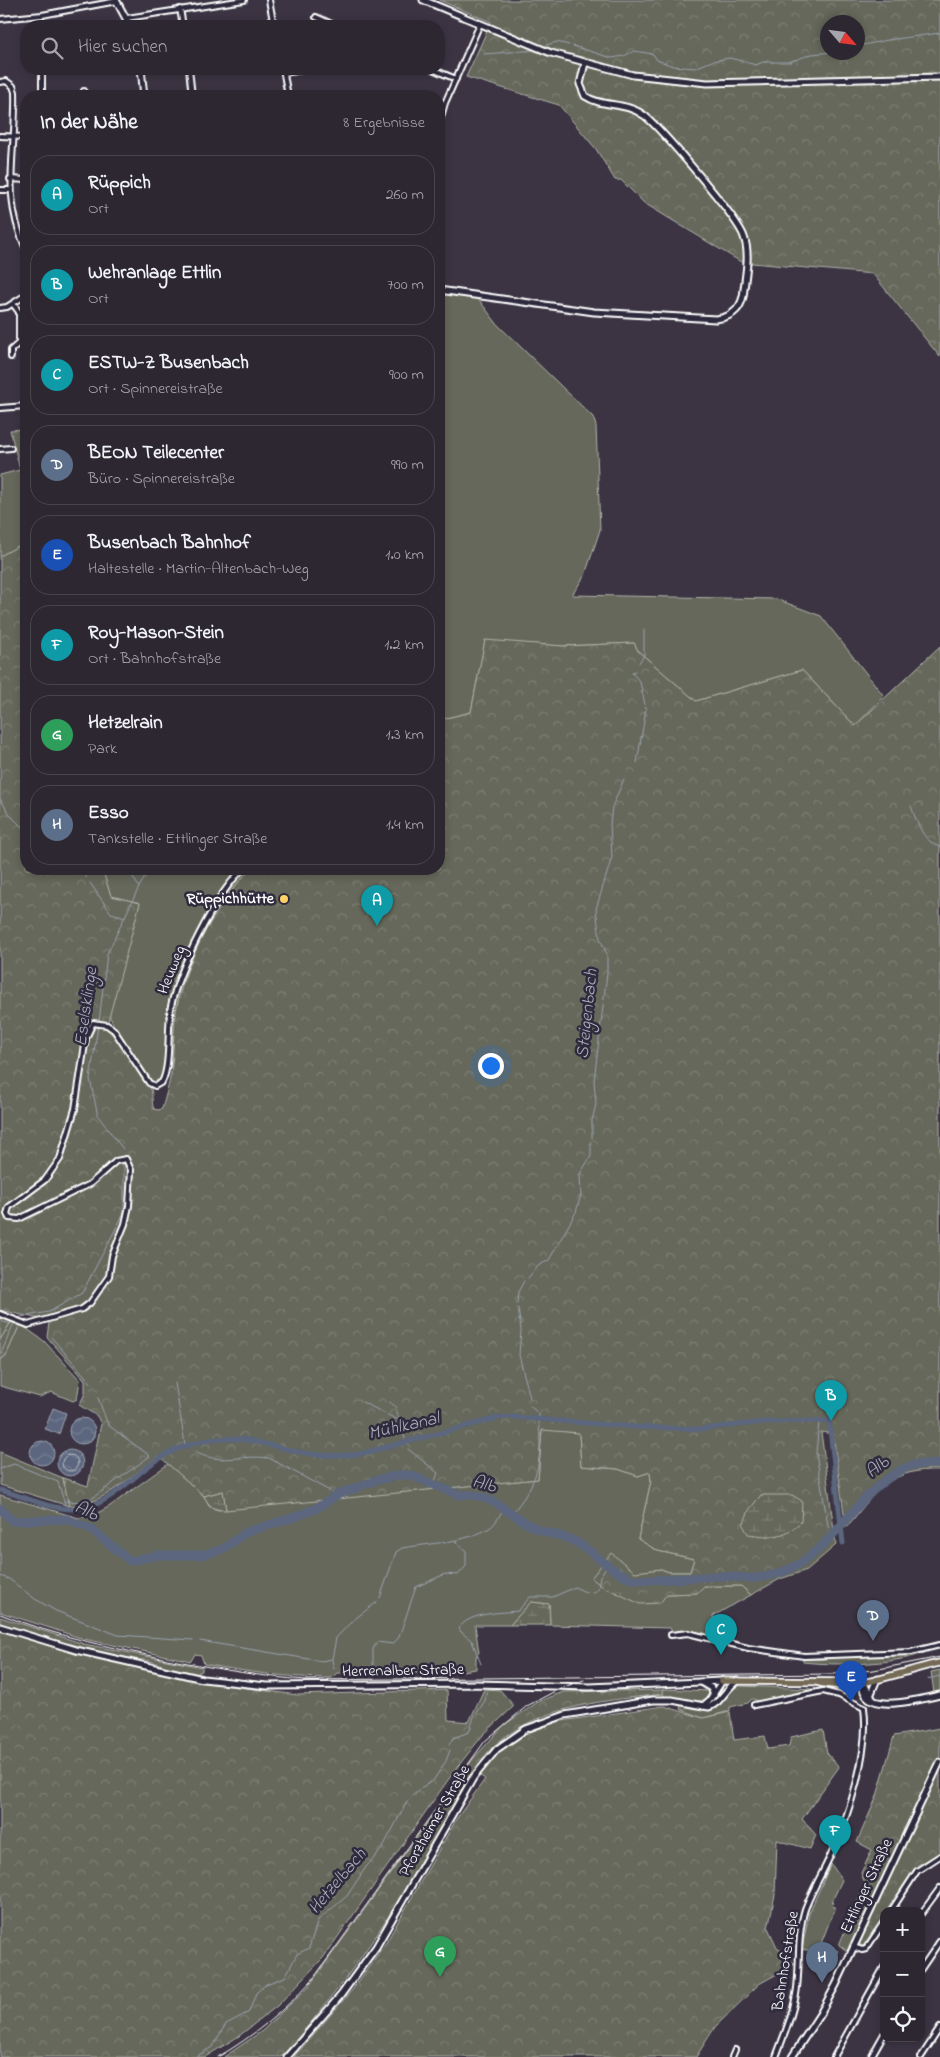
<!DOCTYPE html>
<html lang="de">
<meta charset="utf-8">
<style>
body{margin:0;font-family:"Indie Flower",sans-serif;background:#39333e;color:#f1f3f6}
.controls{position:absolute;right:15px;bottom:15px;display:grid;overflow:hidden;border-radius:10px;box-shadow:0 2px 8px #0003}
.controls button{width:45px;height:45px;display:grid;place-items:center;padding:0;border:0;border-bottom:1px solid #48444d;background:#2d2732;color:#f1f3f6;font:25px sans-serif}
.compass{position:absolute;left:820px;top:15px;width:45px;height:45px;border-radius:50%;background:#2d2732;box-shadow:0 2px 8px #0003;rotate:118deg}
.you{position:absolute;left:490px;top:1065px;width:18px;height:18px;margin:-12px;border:4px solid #fff;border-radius:50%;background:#1a73e8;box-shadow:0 0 0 8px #1a73e833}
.badge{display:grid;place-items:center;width:32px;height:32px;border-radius:50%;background:#8bbbb9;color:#fff;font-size:16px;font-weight:700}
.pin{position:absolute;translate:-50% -41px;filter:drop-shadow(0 1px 2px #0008)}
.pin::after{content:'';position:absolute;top:26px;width:18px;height:15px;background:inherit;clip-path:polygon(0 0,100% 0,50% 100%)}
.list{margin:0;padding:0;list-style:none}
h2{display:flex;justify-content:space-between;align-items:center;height:65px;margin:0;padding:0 20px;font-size:21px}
h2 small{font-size:16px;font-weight:400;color:#a7a5ac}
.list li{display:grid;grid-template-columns:32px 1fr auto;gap:15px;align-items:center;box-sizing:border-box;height:80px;margin:0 10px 10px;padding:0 10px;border:1px solid #48444d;border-radius:20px}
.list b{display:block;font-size:19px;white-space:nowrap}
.list p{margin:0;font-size:16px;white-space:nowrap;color:#a7a5ac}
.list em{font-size:16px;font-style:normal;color:#a7a5ac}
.icon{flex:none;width:28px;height:28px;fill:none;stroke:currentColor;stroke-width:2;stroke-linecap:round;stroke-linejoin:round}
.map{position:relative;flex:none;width:940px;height:2057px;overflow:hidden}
.search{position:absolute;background:#2d2732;box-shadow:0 2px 8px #0003;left:20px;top:20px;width:425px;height:55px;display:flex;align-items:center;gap:12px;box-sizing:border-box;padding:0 18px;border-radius:20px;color:#a7a5ac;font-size:19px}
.panel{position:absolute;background:#2d2732;box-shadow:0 2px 8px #0003;left:20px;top:90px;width:425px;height:785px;border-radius:20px}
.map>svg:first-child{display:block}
.green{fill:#65685a;stroke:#b2b4ac}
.forest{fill:url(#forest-crowns);stroke:#b2b4ac;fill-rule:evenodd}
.wetland{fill:url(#wetland-marsh);stroke:#b2b4ac}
.water{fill:url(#water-waves);stroke:#9da3b2}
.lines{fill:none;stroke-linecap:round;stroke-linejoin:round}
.shore{stroke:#bdc2cb;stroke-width:1}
.stream{stroke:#9da3b2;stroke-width:1}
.canal{stroke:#5b667e;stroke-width:5}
.river{stroke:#5b667e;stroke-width:9}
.street-casing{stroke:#fff;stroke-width:8}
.secondary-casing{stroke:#fff;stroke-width:9}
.primary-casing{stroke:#fff;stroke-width:9}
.street{stroke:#2f2a3d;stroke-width:4}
.secondary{stroke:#2f2a3d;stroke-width:5}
.primary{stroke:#746b55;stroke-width:5.5}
.rail{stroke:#fff;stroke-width:1}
.poi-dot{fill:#ffd166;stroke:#2f2a3d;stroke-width:2}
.labels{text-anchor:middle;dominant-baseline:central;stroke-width:5;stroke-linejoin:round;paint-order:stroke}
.poi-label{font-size:16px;font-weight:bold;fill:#fff;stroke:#2f2a3d;text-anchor:end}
.street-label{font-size:16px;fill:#fff;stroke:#2f2a3d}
.water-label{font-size:18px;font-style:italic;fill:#adb2be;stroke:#2f2a3d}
</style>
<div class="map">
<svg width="940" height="2057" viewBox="0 0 940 2057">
<defs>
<pattern id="forest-crowns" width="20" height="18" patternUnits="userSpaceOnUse" patternTransform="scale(1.25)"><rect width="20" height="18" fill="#65685a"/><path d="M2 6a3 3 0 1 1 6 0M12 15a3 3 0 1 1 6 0" fill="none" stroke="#7c7f73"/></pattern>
<pattern id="wetland-marsh" width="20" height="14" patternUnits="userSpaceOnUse" patternTransform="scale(1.25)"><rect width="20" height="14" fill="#65685a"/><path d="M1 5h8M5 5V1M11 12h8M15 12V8" fill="none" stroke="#7c7f73"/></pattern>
<pattern id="water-waves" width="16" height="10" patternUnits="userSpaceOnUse" patternTransform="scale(1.25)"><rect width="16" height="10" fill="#5b667e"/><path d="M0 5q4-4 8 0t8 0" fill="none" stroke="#747d91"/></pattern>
</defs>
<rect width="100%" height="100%" fill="#3c3443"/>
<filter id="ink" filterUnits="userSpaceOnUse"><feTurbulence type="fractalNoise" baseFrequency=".02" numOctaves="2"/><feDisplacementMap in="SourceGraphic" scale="10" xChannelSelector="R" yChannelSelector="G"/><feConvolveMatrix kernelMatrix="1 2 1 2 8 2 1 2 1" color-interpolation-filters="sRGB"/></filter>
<g filter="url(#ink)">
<g class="green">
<path d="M439 292 476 296 498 325 593 417 596 426 600 530 585 575 572 595 776 599 821 616 884 696 855 726 802 670 696 701 638 651 634 643 563 646 485 641 471 712 443 719 439 741Z"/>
<path d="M26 429V542L0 556V475L20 470 10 430Z"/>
<path d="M102 869H251C216 903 188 956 177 1005 173 1024 174 1046 172 1066L164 1070 161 1080 156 1084 148 1080 135 1055 114 1026 109 1015 140 903 111 896Z"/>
<path d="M0 1317 11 1322 0 1340Z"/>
<path d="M20 1324 44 1341 80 1380 77 1399 73 1401 51 1392 40 1397 0 1386V1360L6 1355Z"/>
<path d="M542 1429 579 1433 581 1466 618 1469 638 1476 650 1472 651 1481 638 1539 658 1551 694 1559 690 1572H669L661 1569 592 1578 667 1594 697 1593 704 1586H741L751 1595 713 1616 718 1639 687 1631 672 1632 670 1628 550 1625 549 1604 531 1602 510 1625H475L479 1653 476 1656V1669L448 1673H398L399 1670H370V1673H337L331 1678C288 1678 247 1672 204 1664L201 1655 195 1654 191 1661 84 1639 0 1612V1495L79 1518 94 1515 110 1506 168 1464 204 1496 210 1507 218 1510 538 1479Z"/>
<path d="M0 1452 63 1478 69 1506 0 1485Z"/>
<path d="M0 1617 84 1644 202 1667V1671L196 1674C187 1672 177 1670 168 1667 156 1663 146 1658 132 1660L56 1641 0 1624Z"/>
<path d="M932 1650C898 1665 840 1666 803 1662V1659H823V1656L909 1654Z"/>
<path d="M739 1686 815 1689 771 1701 763 1702 752 1699 748 1703 730 1707V1711L703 1718 680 1709 681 1704C706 1713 715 1714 729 1690Z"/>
<path d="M663 1689 710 1691V1694C702 1708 677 1697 663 1696Z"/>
<path d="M831 1864 842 1880 833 1899 832 1906 835 1907 819 1949 815 1952 802 1949 809 1913Z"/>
<path d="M831 1947 838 1951 829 1963 824 1962V1956Z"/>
</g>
<g class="forest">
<path d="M439 0H940V357L873 274 741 262 644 203 621 180H615L596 149 559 105 466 77 491 22ZM828 22H858V52H828Z"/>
<path d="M26 542V869H102L111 896 140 903 106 1029C117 1036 147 1077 151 1089 153 1096 151 1102 154 1109L158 1110 162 1109C166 1094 171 1079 172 1064 174 1045 173 1025 177 1006 186 960 218 901 251 869H439V741L443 719 471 712 485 640 563 646 634 643 638 651 696 701 802 670 855 726 940 646V1470C889 1468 876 1492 846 1528L833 1434 821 1432 836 1545 807 1570 780 1579 751 1595 741 1586H704L697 1593 667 1594 660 1603 640 1604 602 1586 591 1578 611 1553 635 1572 661 1569 669 1572H690L694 1559 658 1551 638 1539 651 1481 650 1472 638 1476 618 1469 581 1466 579 1433 542 1430 538 1479 226 1510 223 1491 204 1496 159 1456C134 1473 100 1508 69 1506L63 1478 88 1486 101 1424 97 1416 79 1405 85 1394V1380L47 1337 49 1323 36 1318 0 1310V556ZM761 1495 773 1496 768 1537Z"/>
<path d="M11 1322 20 1324 6 1356 0 1360V1340Z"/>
<path d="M0 1631 202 1682 297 1695 447 1690 448 1720 469 1722 484 1689 500 1690 514 1706 483 1735 455 1770 323 1958 277 2006 239 2036 205 2057H0Z"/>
<path d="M940 1670V1692L934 1693 931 1672Z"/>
<path d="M663 1690V1694C610 1700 545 1705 501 1740 479 1757 466 1784 453 1807 435 1837 419 1867 401 1896 366 1954 326 2007 281 2057H224L262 2031 309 1986 473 1759 504 1725 538 1702 563 1692Z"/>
<path d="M664 1706 703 1718 730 1712 734 1740 765 1736 768 1749 789 1746 791 1737 823 1730 827 1753 839 1767 802 1819 816 1835 810 1849 777 1840 775 1895 768 1928 777 1947 795 1964 759 1984 715 2027 696 2057H294L353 1989 387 1941 457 1818 485 1779 479 1775 498 1753 525 1734 555 1722Z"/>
<path d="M940 1728V1853L918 1865 914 1870 887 1911H884V1915L863 1946 851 1941 847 1951 839 1945 865 1884 861 1873 872 1850 857 1842 877 1796 894 1736Z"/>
</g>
<g class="wetland">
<path d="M223 1491 226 1510C213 1510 210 1507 204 1496Z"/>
<path d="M761 1495H792L802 1501 801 1522C782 1539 772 1537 748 1534L743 1525 749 1510Z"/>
<path d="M531 1602 549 1604 550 1625H510Z"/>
</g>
<g class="water">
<path d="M53 1408 66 1413 59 1434 45 1429Z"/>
<circle cx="82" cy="1431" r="13"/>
<circle cx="42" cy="1453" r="12"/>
<circle cx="70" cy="1463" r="13"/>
</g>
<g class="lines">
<circle class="shore" cx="70" cy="1463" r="8"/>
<g class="stream">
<path d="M546 45 557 42 569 45"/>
<path d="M573 46 612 58 624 56 634 51 653 54 657 60 673 66 695 68 712 61 730 58 756 65 763 62H789L812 54 833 52"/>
<path d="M858 46 888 40 940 33"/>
<path d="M484 54 536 50"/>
<path d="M639 663 644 655V630"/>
<path d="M635 671 632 673 640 682 646 709 637 763"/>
<path d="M0 799 11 816 26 831"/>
<path d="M911 806C917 822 922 841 940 847"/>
<path d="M80 869 87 878"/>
<path d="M90 883 111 913 125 917"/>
<path d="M139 887 150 869"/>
<path d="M99 1022 107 954 139 887 128 869"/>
<path d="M98 1026 90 1079 98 1116 123 1149"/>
<path d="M592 1138V1121L596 1104 594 1081 607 973V954L600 939 596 909 612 857 610 825 612 807 624 779"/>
<path d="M528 1278 538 1266 549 1260 576 1212 581 1195 580 1174 591 1156V1143"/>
<path d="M517 1304 518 1292 524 1281"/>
<path d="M518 1308 521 1330 519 1355 530 1398"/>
<path d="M0 1321 11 1324"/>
<path d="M51 1337 93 1385"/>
<path d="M0 1356 13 1325 20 1317 49 1312 82 1293 124 1213V1163"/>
<path d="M175 1383 185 1444"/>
<path d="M362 1402 400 1421"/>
<path d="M389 1402 395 1406 405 1439"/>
<path d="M530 1406 539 1414V1424"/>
<path d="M819 1421 816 1453 830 1538"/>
<path d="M408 1449 438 1473 434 1484"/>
<path d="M193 1451C219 1466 241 1454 269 1458L337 1495"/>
<path d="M0 1469 14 1464 58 1482 65 1504"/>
<path d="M65 1501 83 1502 91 1499 150 1456 108 1425 98 1398"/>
<path d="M512 1513C536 1486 543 1462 539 1426"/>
<path d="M0 1576 9 1579 35 1599 56 1611 118 1635 193 1640"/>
<path d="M380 1598 396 1552 402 1548C430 1543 466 1543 491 1527 496 1523 500 1514 504 1508"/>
<path d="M200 1641 321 1661 332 1659 336 1638 352 1621 377 1602"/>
<path d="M332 1660 334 1669"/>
<path d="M481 1664 472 1641 461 1632 459 1628C470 1612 500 1613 518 1611L530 1597H553L575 1587C583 1591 590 1596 598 1589L600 1576 608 1565"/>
<path d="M373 1669V1649L377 1642 393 1644 399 1637 416 1587 445 1574 458 1575 466 1566V1551L454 1540"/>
<path d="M928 1679 940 1676"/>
<path d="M449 1745 453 1738 469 1732 474 1717 485 1701 487 1691"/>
<path d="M195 2057 212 2047 226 2024 249 2012 256 1993 266 1984 285 1977 297 1954 309 1948 318 1920 347 1896 366 1867 382 1849 408 1800 422 1787 433 1781 446 1761 450 1750"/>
</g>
<path class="canal" d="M0 1490C23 1496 49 1509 73 1509 104 1510 131 1478 154 1462 170 1451 190 1443 210 1440 248 1434 275 1449 311 1454 328 1456 343 1456 360 1454L498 1418 511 1417 635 1427 702 1429 764 1422 829 1421 843 1543"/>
<path class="river" d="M0 1508 12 1521 66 1519 91 1529 130 1561 159 1555H202L223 1549 246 1532 295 1517 317 1508 337 1495 377 1480 400 1475H410L459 1495C490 1490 511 1517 537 1529 549 1535 564 1535 576 1542 595 1553 611 1572 633 1579 649 1583 700 1576 720 1576 731 1576 743 1579 754 1578 830 1572 844 1499 903 1469 914 1463 927 1464 940 1464"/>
<g class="street-casing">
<g id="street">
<path d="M269 0 274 26"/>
<path d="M180 9 183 26"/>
<path d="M316 17 336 26"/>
<path d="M127 18 244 0"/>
<path d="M0 19 42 15 117 1"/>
<path d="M42 69V96"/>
<path d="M189 69 192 96"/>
<path d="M283 69 288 96"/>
<path d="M432 69 456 79"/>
<path d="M284 73 309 69"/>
<path d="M0 82 6 81 13 86 15 92C17 149 0 194 26 249"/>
<path d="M84 91V96"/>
<path d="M439 124 445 103 480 24"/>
<path d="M0 136 26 137"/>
<path d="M10 179 26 180"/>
<path d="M0 190H9"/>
<path d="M13 304 19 312V343"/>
<path d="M0 308 7 307 26 295"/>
<path d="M19 343H26"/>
<path d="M11 357V350L19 343"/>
<path d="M0 408 26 406"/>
<path d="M0 449 11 448"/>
<path d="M0 1314 28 1325 82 1309 90 1303 109 1276 112 1256 125 1224 129 1206 131 1170 126 1159 116 1161 90 1184 19 1219 9 1218 7 1214 9 1207 45 1180 60 1159 75 1109 86 1038 93 1023 107 1025 114 1030 149 1083 155 1086 162 1082C171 1066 167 1027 171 1006 179 969 215 895 243 869"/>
<path d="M671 1635 688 1633 748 1648 804 1656 911 1652 940 1645"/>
<path d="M754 1705 823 1691 839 1695 864 1708"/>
<path d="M891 1911 917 1871 940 1856"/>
<path d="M921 1914 940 1888"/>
<path d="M853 1947 862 1950 866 1949 884 1922"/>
<path d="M921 1969 940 1941"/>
<path d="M732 2057 735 2050"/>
<path d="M776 2057C784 2035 794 2012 797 1988 800 1962 797 1935 805 1909 812 1890 823 1873 831 1854 849 1815 870 1751 864 1708"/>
<path d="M834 2057 884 1967"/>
<path d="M871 2057 884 2034"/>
<path d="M921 2057 940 2028"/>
</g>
</g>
<g class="secondary-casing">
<g id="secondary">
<path d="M116 0 130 26"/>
<path d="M423 0 551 53 633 75 707 83 940 77"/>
<path d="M141 69 144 96"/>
<path d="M439 290 594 312 716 319C734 317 743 307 744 289 746 272 750 253 744 237 739 219 661 129 645 116 625 101 603 108 585 96L580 84 585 63"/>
<path d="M0 1627 76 1650 203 1679 267 1686 476 1684 590 1687 722 1681"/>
<path d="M701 1682 711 1688 714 1695"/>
<path d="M863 1682C859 1717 921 1699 940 1695"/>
<path d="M863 1682 873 1700"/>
<path d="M870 1696 877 1679"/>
<path d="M703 1706 709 1701 722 1681"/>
<path d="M287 2057 341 1995 376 1947 473 1778 497 1749 526 1729 565 1715 653 1700H672L709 1707C721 1703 726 1688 737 1681"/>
<path d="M792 2057 820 2014 836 1985 940 1762"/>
</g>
</g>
<g class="primary-casing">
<g id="primary">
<path d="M722 1681 863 1682"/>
<path d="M816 1682C853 1694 902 1670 940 1663"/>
</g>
</g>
<use href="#street" class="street"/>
<use href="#secondary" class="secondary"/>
<use href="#primary" class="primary"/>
<g class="rail">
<path d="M0 1614C57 1637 117 1649 177 1661 220 1669 262 1677 306 1680L834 1674 874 1670 940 1657"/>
<path d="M218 2057C254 2036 285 2010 313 1979L485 1741 527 1706 561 1688 584 1680"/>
</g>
</g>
</g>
<circle class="poi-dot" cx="284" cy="899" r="5"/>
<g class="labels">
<g class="poi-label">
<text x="274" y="899">Rüppichhütte</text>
</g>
<g class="street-label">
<text transform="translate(172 970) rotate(-68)">Heuweg</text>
<text transform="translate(403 1671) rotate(-1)">Herrenalber Straße</text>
<text transform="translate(435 1821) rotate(-60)">Pforzheimer Straße</text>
<text transform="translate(867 1886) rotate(-65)">Ettlinger Straße</text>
<text transform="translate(786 1961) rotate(-81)">Bahnhofstraße</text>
</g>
<g class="water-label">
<text transform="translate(87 1007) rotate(-82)">Eselsklinge</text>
<text transform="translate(588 1014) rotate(-84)">Steigenbach</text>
<text transform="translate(404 1427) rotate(-13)">Mühlkanal</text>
<text transform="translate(878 1468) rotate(-37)">Alb</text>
<text transform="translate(484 1485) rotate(15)">Alb</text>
<text transform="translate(86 1512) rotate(24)">Alb</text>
<text transform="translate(338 1882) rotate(-50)">Hetzelbach</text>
</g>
</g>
</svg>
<div class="controls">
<button>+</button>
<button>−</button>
<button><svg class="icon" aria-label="locate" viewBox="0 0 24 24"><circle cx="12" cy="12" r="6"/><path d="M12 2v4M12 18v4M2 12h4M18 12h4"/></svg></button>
</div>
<svg class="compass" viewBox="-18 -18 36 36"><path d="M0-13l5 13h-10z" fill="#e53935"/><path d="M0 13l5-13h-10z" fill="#a7a5ac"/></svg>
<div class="you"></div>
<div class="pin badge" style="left:377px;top:926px;background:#0f9aa8">A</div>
<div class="pin badge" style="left:831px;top:1421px;background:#0f9aa8">B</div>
<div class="pin badge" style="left:721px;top:1655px;background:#0f9aa8">C</div>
<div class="pin badge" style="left:873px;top:1641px;background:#5c6f8a">D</div>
<div class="pin badge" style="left:851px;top:1702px;background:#1a4fb4">E</div>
<div class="pin badge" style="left:835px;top:1856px;background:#0f9aa8">F</div>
<div class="pin badge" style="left:440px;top:1977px;background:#2e9e5b">G</div>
<div class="pin badge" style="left:822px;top:1983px;background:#5c6f8a">H</div>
<div class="search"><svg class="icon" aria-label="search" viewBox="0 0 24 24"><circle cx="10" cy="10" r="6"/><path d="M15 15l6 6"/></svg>Hier suchen</div>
<section class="panel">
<h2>In der Nähe<small>8 Ergebnisse</small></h2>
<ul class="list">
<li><span class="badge" style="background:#0f9aa8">A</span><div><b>Rüppich</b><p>Ort</p></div><em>260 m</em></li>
<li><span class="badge" style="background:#0f9aa8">B</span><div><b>Wehranlage Ettlin</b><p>Ort</p></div><em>700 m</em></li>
<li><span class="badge" style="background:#0f9aa8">C</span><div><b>ESTW-Z Busenbach</b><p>Ort · Spinnereistraße</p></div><em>900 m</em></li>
<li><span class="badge" style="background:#5c6f8a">D</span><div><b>BEON Teilecenter</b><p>Büro · Spinnereistraße</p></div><em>990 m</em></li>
<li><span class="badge" style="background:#1a4fb4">E</span><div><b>Busenbach Bahnhof</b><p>Haltestelle · Martin-Altenbach-Weg</p></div><em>1.0 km</em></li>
<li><span class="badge" style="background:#0f9aa8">F</span><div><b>Roy-Mason-Stein</b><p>Ort · Bahnhofstraße</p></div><em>1.2 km</em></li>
<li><span class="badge" style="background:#2e9e5b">G</span><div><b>Hetzelrain</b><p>Park</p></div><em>1.3 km</em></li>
<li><span class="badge" style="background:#5c6f8a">H</span><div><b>Esso</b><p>Tankstelle · Ettlinger Straße</p></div><em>1.4 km</em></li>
</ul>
</section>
</div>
